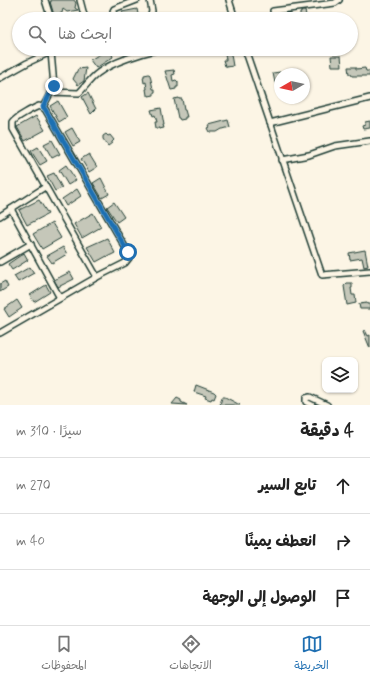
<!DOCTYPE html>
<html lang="ar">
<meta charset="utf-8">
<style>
body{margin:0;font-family:Mynerve,"Playpen Sans Arabic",sans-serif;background:#f2f2f2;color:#222;direction:rtl}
.controls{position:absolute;right:12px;bottom:12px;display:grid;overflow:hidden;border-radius:8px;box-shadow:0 1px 3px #0004}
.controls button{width:36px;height:36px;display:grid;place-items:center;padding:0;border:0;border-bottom:1px solid #e0e0e0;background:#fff;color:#222;font:20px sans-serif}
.compass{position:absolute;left:274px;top:68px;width:36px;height:36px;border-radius:50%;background:#fff;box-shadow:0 1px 3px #0004;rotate:261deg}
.stop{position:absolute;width:12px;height:12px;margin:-9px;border:3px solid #1f6fb2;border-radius:50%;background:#fff}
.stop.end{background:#1f6fb2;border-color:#fff;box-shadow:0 1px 4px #0008}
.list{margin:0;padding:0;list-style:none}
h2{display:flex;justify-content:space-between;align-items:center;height:52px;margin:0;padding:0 16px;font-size:17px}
h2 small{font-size:13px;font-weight:400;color:#767676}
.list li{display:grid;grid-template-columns:26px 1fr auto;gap:12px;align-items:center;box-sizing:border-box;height:56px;padding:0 16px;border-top:1px solid #e0e0e0}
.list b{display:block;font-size:15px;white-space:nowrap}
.list em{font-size:13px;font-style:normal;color:#767676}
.icon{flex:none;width:22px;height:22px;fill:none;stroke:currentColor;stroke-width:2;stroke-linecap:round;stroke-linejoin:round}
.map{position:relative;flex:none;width:370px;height:405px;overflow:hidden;direction:ltr}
.search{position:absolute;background:#fff;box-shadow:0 1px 3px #0004;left:12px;right:12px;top:12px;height:44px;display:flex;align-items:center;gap:10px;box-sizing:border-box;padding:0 14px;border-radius:22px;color:#767676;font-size:15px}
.sheet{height:220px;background:#fff}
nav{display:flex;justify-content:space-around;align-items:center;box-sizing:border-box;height:56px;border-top:1px solid #e0e0e0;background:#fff;font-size:11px;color:#767676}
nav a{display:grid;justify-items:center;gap:2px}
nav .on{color:#1f6fb2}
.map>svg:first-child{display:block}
.building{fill:#c5c7b9;stroke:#1f3d34}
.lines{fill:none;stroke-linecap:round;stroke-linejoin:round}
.minor-casing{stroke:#1f3d34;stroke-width:8}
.minor{stroke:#fcf5e5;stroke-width:5}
.route{stroke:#1f6fb2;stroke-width:5}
</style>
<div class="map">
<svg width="370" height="405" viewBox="0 0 370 405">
<rect width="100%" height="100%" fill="#fcf5e5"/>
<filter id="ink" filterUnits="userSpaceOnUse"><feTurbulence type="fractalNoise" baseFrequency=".025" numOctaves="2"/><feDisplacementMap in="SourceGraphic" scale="8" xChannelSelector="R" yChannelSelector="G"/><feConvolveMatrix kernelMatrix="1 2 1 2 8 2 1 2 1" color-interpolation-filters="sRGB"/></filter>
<g filter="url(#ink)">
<g class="building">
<path d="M51 0H74L76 3 75 8 78 10 67 12 63 9 62 13 54 15 50 2H51Z"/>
<path d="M137 9 139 19H121L120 14H122V12Z"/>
<path d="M301 11H305L307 19H300V13H301Z"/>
<path d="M291 13 292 19H277L276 15Z"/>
<path d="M110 49 113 57 96 68 90 60 100 54Z"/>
<path d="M122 49H132L133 52 123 54Z"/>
<path d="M220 49H230L233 66 227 67V66H225L223 60H226L225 53 221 54Z"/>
<path d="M331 56H341L342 66H332Z"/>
<path d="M348 67H356V69L365 68 366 71H370V76H352L351 74H349Z"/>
<path d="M86 68 84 81 78 85 73 79 78 69Z"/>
<path d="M174 70 175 74 172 75 173 81 176 80 178 82V87H176V89L171 90 165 71Z"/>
<path d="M280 72V82L275 83 273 73Z"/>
<path d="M149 74 150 75 153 89H155V92H154V95L149 96V95H147L146 89H147L146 82 144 83 143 77H144V75Z"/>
<path d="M88 93 96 109 91 114 82 97Z"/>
<path d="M179 98V99H182L184 110H185L187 117H185V119L180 120 179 118H178L174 99Z"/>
<path d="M58 101 67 117 59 122 50 106Z"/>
<path d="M161 108 164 125H163L164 128 159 129V128H156L155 122H157L155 115 153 116 151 110Z"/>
<path d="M36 116 45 130 25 141 17 127Z"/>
<path d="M228 120 230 127 223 129H222L217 132H210L208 128 210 127 209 125Z"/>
<path d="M370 121V128L363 129 362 126 365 125V122Z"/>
<path d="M72 128 80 142 73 146 65 132Z"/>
<path d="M106 134 108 136 110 135 114 140 112 142V143L108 146 103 139V136Z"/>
<path d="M52 140 60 154 52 158 44 144Z"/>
<path d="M38 147 47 161 40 165 31 151Z"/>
<path d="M89 154 97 167 89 172 81 159Z"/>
<path d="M66 165 76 180 68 185 59 170Z"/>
<path d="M54 173 62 188 55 191 47 176Z"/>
<path d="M101 178 109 194 102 198 93 183Z"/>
<path d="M77 189 81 196 66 206 62 199Z"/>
<path d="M39 200 48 214 27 225 19 210Z"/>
<path d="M114 202 124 217 117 222 107 207Z"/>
<path d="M93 213 101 227 82 238 74 224Z"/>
<path d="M52 223 61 238 42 249 33 234Z"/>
<path d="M107 238 115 253 107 257V256L96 262 87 247Z"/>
<path d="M63 247 67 254 52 263 47 256Z"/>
<path d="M365 250 368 266 364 267 362 258 350 260 349 253Z"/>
<path d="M24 253 28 260 12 270 8 264Z"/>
<path d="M30 267 34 273 18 282 14 276Z"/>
<path d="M70 272 74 279 58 287 54 280Z"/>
<path d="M5 281 8 287 0 292V284Z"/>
<path d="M347 283H352V288H351L352 295H355L356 303 347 305 344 286Z"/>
<path d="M46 285 50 292 34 302 30 295Z"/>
<path d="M17 300 22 308 9 317 4 309Z"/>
<path d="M367 303V304H370V309H360L359 304Z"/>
<path d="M365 330 368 336 370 335V348L363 331Z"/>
<path d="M196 385 214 392 216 394 214 399 212 398 211 400 205 398 206 396 194 392Z"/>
<path d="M222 397H225L240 405H220Z"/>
<path d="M177 398 181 400V402L187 405 172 404Z"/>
</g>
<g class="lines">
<g class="minor-casing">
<g id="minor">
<path d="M45 0 51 19"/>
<path d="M80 0 85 19"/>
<path d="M229 0 235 19"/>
<path d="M273 11 335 3 339 0"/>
<path d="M115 19 113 11 114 9 137 0"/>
<path d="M150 19 152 11 150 0"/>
<path d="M245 49 322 275 370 271"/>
<path d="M0 78 27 63 57 49"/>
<path d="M51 92 79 93C85 87 91 78 98 73 112 62 142 53 159 49"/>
<path d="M39 106 45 109 128 252 129 258 125 263 97 277 13 129C13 127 13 124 13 122 16 117 34 108 39 106Z"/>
<path d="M43 107 54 86 51 52"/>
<path d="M270 123 370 98"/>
<path d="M282 160 309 155 335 146 370 141"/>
<path d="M11 209 60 298"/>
<path d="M0 216 45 187"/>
<path d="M0 262 31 244"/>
<path d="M0 333 97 277"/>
<path d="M312 405 306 402V398L310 397 327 405"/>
</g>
</g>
<use href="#minor" class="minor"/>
</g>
</g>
<g class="lines" filter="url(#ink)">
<path class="route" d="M54 86 43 107 45 109 128 252"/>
</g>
</svg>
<div class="controls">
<button><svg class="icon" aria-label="layers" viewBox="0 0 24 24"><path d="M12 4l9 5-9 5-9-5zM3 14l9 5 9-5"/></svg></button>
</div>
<svg class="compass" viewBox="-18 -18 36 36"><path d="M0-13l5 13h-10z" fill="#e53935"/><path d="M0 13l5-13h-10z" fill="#767676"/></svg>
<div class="stop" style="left:128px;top:252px"></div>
<div class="stop end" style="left:54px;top:86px"></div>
<div class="search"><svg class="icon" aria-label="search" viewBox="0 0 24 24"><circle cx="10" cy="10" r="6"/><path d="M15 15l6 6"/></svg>ابحث هنا</div>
</div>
<section class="sheet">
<h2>4 دقيقة<small>سيرًا · 310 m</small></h2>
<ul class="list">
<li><svg class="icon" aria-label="ahead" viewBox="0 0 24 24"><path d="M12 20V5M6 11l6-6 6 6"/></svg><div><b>تابع السير</b></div><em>270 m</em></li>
<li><svg class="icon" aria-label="right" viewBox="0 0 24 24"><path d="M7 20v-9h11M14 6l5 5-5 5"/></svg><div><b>انعطف يمينًا</b></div><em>40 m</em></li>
<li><svg class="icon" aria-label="arrive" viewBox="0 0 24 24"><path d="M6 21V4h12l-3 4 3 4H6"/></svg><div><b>الوصول إلى الوجهة</b></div></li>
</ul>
</section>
<nav>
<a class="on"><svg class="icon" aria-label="map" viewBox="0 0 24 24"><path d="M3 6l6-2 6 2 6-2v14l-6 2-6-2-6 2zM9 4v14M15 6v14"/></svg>الخريطة</a>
<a><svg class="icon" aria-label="directions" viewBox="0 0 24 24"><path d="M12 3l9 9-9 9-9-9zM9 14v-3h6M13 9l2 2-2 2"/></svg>الاتجاهات</a>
<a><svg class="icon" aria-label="saved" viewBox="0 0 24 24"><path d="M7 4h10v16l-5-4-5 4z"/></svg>المحفوظات</a>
</nav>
